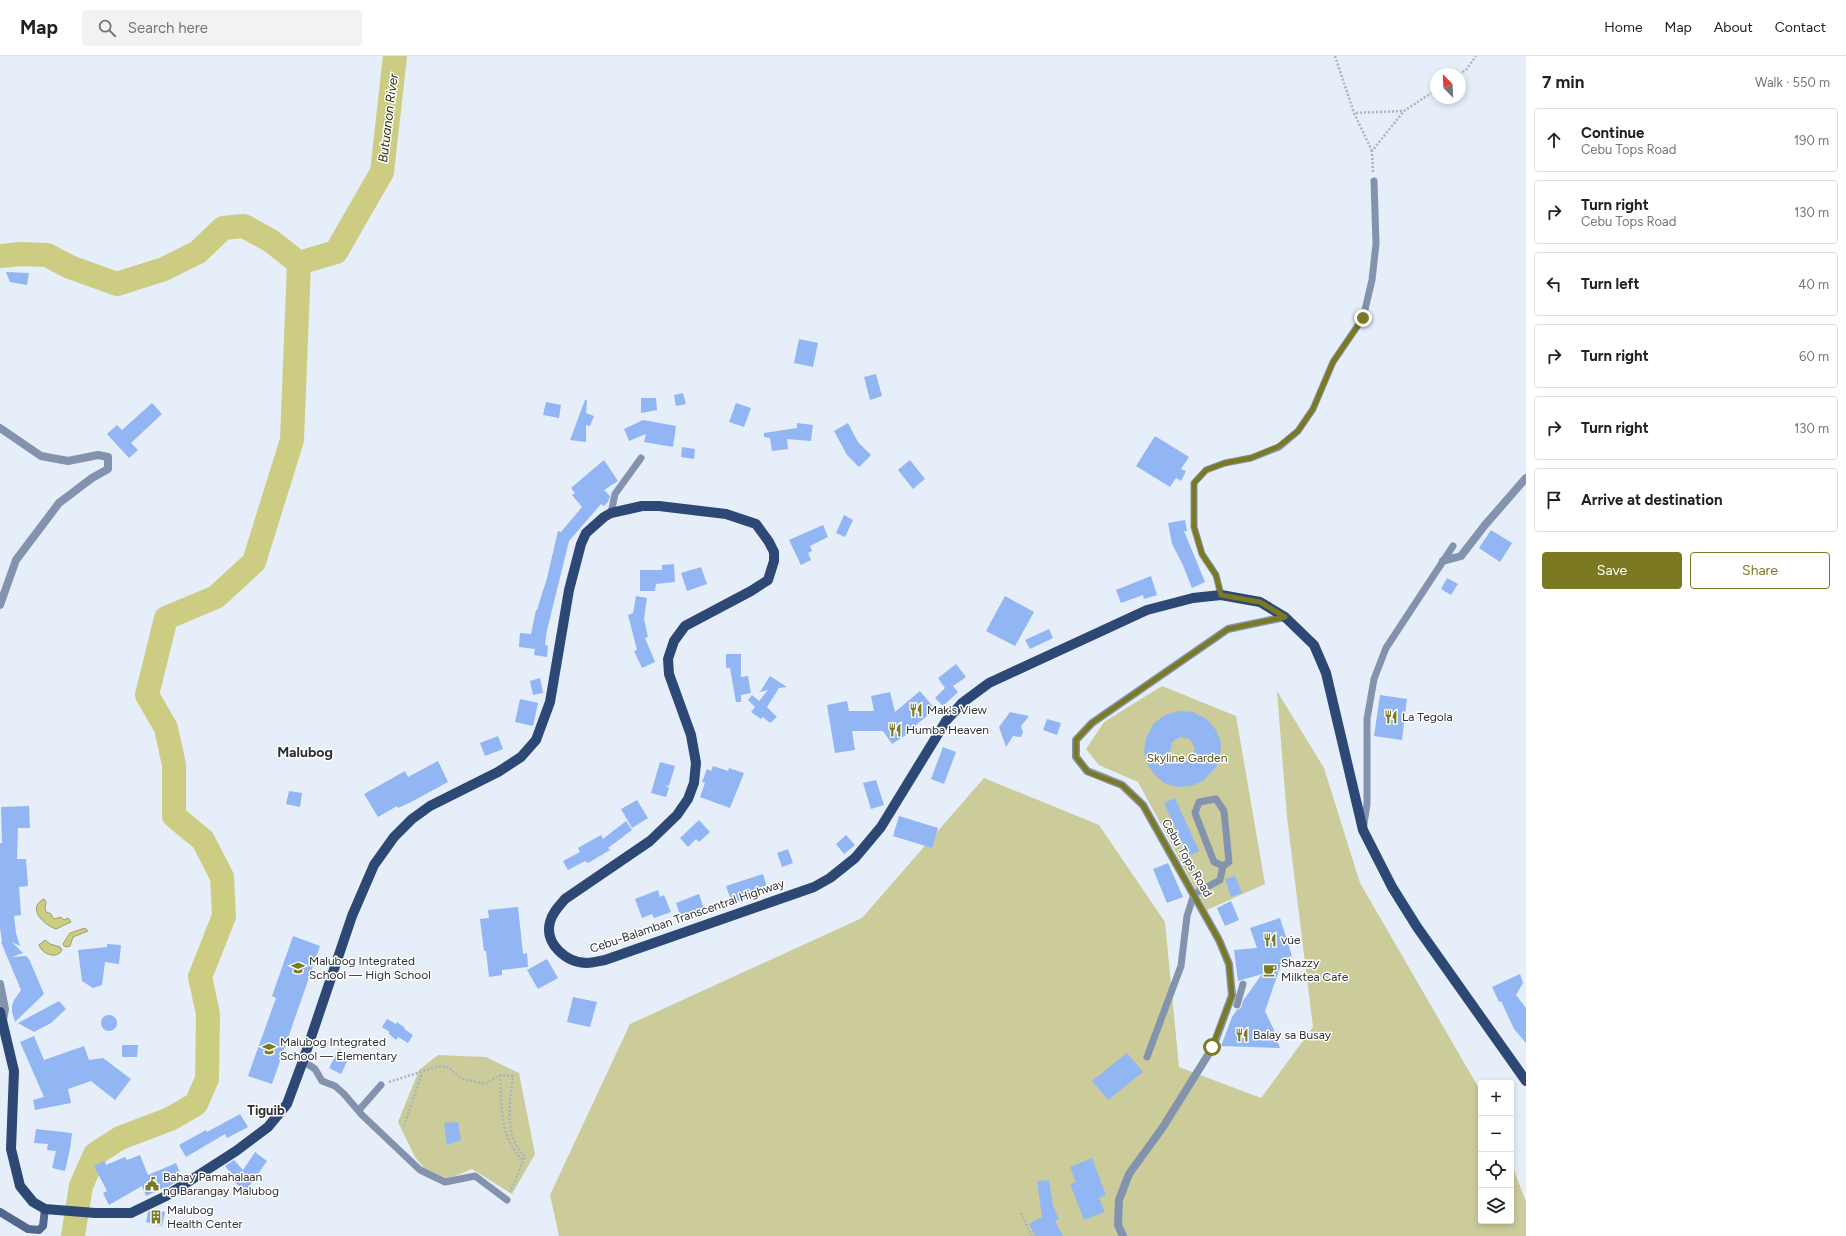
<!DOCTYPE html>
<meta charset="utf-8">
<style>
body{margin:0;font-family:Figtree,sans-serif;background:#f2f2f2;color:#202124}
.controls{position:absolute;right:12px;bottom:12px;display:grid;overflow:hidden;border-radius:4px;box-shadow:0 2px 6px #0003}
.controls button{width:36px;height:36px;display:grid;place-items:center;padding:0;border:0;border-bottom:1px solid #e0e0e0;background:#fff;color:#202124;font:20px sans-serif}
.compass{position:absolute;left:1430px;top:12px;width:36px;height:36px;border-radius:50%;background:#fff;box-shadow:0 2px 6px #0003;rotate:336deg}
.stop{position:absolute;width:12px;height:12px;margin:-9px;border:3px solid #7b7a22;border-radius:50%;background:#fff}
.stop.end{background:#7b7a22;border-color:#fff;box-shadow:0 1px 4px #0008}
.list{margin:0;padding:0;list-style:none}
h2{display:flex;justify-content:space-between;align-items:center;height:52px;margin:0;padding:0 16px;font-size:17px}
h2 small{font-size:13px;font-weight:400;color:#757577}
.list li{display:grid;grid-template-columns:26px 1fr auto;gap:12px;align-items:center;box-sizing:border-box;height:64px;margin:0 8px 8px;padding:0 8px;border:1px solid #e0e0e0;border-radius:4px}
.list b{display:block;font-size:15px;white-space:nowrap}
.list p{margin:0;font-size:13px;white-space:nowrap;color:#757577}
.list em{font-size:13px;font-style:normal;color:#757577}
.actions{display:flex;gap:8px;padding:12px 16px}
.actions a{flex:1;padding:9px 0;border:1px solid #7b7a22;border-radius:4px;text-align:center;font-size:14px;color:#7b7a22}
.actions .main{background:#7b7a22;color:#fff}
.icon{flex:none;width:22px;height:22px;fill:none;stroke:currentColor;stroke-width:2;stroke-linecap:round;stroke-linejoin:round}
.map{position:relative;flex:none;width:1526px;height:1180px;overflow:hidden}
header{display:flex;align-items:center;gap:24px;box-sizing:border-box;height:56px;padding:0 20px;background:#fff;border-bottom:1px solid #e0e0e0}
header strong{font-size:19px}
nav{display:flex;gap:22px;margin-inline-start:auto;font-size:14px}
.search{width:280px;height:36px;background:#f2f2f2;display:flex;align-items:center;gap:10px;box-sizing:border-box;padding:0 14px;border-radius:4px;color:#757577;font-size:15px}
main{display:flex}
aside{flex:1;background:#fff}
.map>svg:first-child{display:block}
.green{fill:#cbcc9a}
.water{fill:#cccd82;stroke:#9c9e6a}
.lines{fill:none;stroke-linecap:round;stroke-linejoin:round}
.river{stroke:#cccd82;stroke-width:24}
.building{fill:#91b6f3;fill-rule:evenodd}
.path{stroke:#acb3bc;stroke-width:2.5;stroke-dasharray:2 2;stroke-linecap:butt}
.lane{stroke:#8393ad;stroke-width:7}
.street{stroke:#8393ad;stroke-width:8}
.secondary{stroke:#51678d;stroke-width:8}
.primary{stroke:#2e4875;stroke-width:10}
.route{stroke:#7b7a22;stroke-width:5}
.labels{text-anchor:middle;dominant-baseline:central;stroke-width:3;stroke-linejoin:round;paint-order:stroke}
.poi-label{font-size:12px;fill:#2c2f33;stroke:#fff;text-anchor:start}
.park-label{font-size:12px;fill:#53521b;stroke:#fff}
.street-label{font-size:12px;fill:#2c2f33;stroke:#fff}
.water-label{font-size:13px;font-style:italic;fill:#30300f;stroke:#fff}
.neighbourhood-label{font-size:13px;font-weight:bold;fill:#2c2f33;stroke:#fff}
.quarter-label{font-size:14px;font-weight:bold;fill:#2c2f33;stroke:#fff}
</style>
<header>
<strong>Map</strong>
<div class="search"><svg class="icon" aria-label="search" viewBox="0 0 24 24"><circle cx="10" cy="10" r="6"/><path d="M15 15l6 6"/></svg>Search here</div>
<nav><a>Home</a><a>Map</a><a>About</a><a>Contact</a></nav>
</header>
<main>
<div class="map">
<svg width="1526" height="1180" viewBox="0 0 1526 1180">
<rect width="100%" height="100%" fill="#e6eefa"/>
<g class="green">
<path d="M1162 630 1236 660 1265 828 1207 854 1138 726 1099 709 1086 693 1104 666Z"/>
<path d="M1277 635 1324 712 1360 827 1481 1036V1165H1511V1106L1526 1146V1180H559L550 1139 630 968 862 862 984 722 1099 769 1165 866 1179 1011 1261 1042 1313 971 1287 761Z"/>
<path d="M438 999 486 1001 519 1017 535 1098 512 1138 472 1113 448 1123 424 1112 415 1101 398 1066 419 1014Z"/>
</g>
<g class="water">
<path d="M44 843 46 846 45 853 47 857H50L54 863 61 861 64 864 68 862 71 866 56 873C44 869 26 852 44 843Z"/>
<path d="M85 872 88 875 73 881 70 890 67 891 64 890 63 888 70 877Z"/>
<path d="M45 884 50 888 60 891 62 894C57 904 42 898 39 889Z"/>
</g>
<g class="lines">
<g class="river">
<path d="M0 200 21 198 47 199 70 211 117 228 164 213 198 196 223 172 244 170 271 185 299 207 336 196 382 116 395 0"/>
<path d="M73 1180 81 1130 95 1098 120 1082 170 1063 196 1048 207 1023 208 958 200 921 224 860 222 821 203 784 174 760V709L166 672 147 639 166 562 216 541 254 506 292 384 299 207"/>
</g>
</g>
<g class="building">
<path d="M6 216 29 217 27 229 10 226Z"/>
<path d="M799 283 818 287 813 311 794 307Z"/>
<path d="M876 318 882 340 870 344 864 321Z"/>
<path d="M683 337 686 348 676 350 674 339Z"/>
<path d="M641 342H656L657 354 641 357Z"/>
<path d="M585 344H587L586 357 594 360 590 370 586 369V386L570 384Z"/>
<path d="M546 346 561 349 559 362 543 359Z"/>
<path d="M152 347 162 358 131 387 138 394 129 402 107 378 117 369 122 374Z"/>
<path d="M736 347 751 352 744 371 729 366Z"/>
<path d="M643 364 676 370 673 391 644 386 646 378 629 385 624 373Z"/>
<path d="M797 367 813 369 811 385 787 383 788 393 772 395 770 382 764 381V377L797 372Z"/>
<path d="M848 367 858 386 871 399 859 411 847 399 834 375Z"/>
<path d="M1155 380 1189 401 1181 413 1186 415 1181 425 1176 422 1170 431 1136 410Z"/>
<path d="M682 391 695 393 694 403 681 401Z"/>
<path d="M604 404 618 425 604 434 610 440 608 446 604 450 601 448 569 485 547 574 545 589 548 590 547 601 534 599 535 593 519 591 520 577 531 578 536 554H537L547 522 558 475 561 476 582 451 572 439 575 437 571 432Z"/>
<path d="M910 404 925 423 913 433 898 414Z"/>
<path d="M844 459 853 464 845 481 836 477Z"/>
<path d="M1185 464 1187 475H1184L1205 526 1192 532 1182 507 1172 488 1168 467Z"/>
<path d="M823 469 828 481 810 490 812 495 808 497 811 504 801 509 789 484Z"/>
<path d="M1491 474 1512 487 1500 506 1479 492Z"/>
<path d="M674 508 675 526 656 528 655 535H640V514H662V509Z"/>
<path d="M701 511 707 528 687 535 681 517Z"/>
<path d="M1151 520 1157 539 1144 543 1143 539 1121 547 1116 534Z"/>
<path d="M1447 522 1458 528 1451 539 1441 533Z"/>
<path d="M636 540 647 542 644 563 648 581 645 582 655 606 642 612 634 595 637 594 628 559 633 557Z"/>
<path d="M1005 540 1034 556 1015 590 986 575Z"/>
<path d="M1049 573 1053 582 1030 593 1025 584Z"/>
<path d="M726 598H741V621L748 620 751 637 741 639V646H736L730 612H726Z"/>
<path d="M956 608 966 621 953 630 958 636 943 650 935 642 945 632 938 622Z"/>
<path d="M770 620 787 631 779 632 767 651 777 661 770 667 763 661 761 663 751 656 755 651 748 644 752 639 759 645 768 634 760 636Z"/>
<path d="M540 622 543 637 533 639 530 625Z"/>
<path d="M920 635 935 653 908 676 909 677 892 688 883 675H852L855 694 835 697 827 649 847 645 849 655H874L871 640 890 636 895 656Z"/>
<path d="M1380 639 1407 643 1402 684 1374 680Z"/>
<path d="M520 643 538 647 533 670 515 666Z"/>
<path d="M1179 655 1193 656 1208 664 1216 674 1221 687 1220 701 1217 710 1203 725 1191 730 1177 731 1164 727 1154 718 1147 707 1144 695 1146 682 1154 667 1165 659ZM1180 681 1190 683 1195 692 1193 701 1185 706 1177 705 1170 697 1172 686Z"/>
<path d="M1010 656 1029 660 1021 670 1023 676 1021 681 1013 680 1006 691 999 671Z"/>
<path d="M1047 663 1061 667 1057 679 1043 674Z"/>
<path d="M498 680 503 693 485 700 480 687Z"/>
<path d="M943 691 956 696 944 728 931 723Z"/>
<path d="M438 705 448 726 411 746 398 752 397 750 378 761 364 738 405 715 408 721Z"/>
<path d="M660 706 675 710 669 730 665 729 669 732 666 741 651 737Z"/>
<path d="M713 710 728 715 729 712 744 717 730 752 700 741 705 727 702 726 707 713 711 715Z"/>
<path d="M876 724 884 749 871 753 863 727Z"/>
<path d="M289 735 302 737 300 751 286 748Z"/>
<path d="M1175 742 1199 795 1188 800 1164 747Z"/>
<path d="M637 744 648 762 632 772 621 753Z"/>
<path d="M29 750 30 772H18L17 803H26L28 830 19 831 21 859 14 860 16 877 20 890 12 886 23 897 12 901 26 900 29 903 44 938 15 966 12 956V950L14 944 21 934 1 886H2L0 872V787H2L1 751Z"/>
<path d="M899 760 938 772 932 792 893 780Z"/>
<path d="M699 764 710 776 699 786 696 783 688 791 680 782Z"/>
<path d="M626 765 632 774 608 792 610 794 588 807 585 805 568 814 563 805 580 796 578 792 601 779 603 783Z"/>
<path d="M846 779 855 789 844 798 836 788Z"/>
<path d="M788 793 793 807 782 811 777 797Z"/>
<path d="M1168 807 1183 841 1167 847 1153 813Z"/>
<path d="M763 818 768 835 732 847 726 830Z"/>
<path d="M1235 820 1242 837 1231 841 1225 823Z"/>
<path d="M658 834 660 841 664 839 671 856 654 862 652 858 642 862 635 843Z"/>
<path d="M699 838 704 853 681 862 676 847Z"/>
<path d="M1231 845 1239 864 1225 870 1217 852Z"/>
<path d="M518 851 523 898 527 897 528 911 502 914V919L489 921 486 895H484L480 863 489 862 488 854Z"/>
<path d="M1280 862 1292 900 1283 903 1265 955 1273 972 1280 992 1221 990 1232 961 1237 954 1241 952 1243 945 1262 918 1238 925 1234 894 1257 892 1250 872Z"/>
<path d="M293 880 320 890 272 1028 248 1020 276 942 272 940Z"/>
<path d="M107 888 121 889 119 908 105 906 102 929 93 932 82 925 78 894 107 891Z"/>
<path d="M547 903 558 922 538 933 527 914Z"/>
<path d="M1520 918 1523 927 1516 939 1526 952V987L1514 973 1501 945 1499 946 1492 931Z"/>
<path d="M573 941 597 946 590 971 567 966Z"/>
<path d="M59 945 66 953 51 967 34 976 18 967Z"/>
<circle cx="109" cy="967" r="8"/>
<path d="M387 963 396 968 397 966 405 972 404 973 413 979 408 987 398 981 396 984 388 977 390 976 382 971Z"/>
<path d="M34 980 44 1004 84 990 89 1004 103 1002 131 1023 115 1044 91 1025 68 1033 71 1047 35 1054 33 1044 44 1041 20 986Z"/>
<path d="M122 989H138L137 1001H122Z"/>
<path d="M339 993 350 999 341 1018 329 1012Z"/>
<path d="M1127 997 1143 1016 1108 1044 1092 1025Z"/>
<path d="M240 1058 248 1071 227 1082 225 1078 186 1101 179 1089 206 1074 207 1076Z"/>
<path d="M458 1066 461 1084 447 1089 444 1067Z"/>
<path d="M36 1073 72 1077 70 1093 65 1115 52 1112 56 1095 47 1094 48 1088 34 1087Z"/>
<path d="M255 1096 267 1105 246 1135 234 1126 236 1124 225 1110 234 1104 243 1114Z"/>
<path d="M140 1099 148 1119 176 1107 180 1117 173 1120 176 1126 164 1133 163 1132 146 1140 142 1130 109 1149 103 1137 107 1135 94 1110 105 1105 106 1109 125 1101 127 1104Z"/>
<path d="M1092 1102 1106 1139 1099 1142 1105 1156 1084 1164 1070 1128 1076 1126 1070 1111Z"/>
<path d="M1049 1124 1053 1150 1059 1163 1055 1165 1063 1180H1035L1029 1168 1042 1161 1037 1125Z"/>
<path d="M152 1154 165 1156 162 1170 146 1166 148 1156Z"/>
</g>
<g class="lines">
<g class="path">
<path d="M1335 0 1354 57"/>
<path d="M1459 18 1466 14 1476 0"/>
<path d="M1372 95 1354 57 1404 55"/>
<path d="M1373 116 1372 95 1404 55 1436 34"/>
<path d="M500 1019C502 1049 499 1082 523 1104"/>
<path d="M389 1026 436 1011 446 1010 463 1023 485 1028 500 1019 513 1020C510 1048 503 1079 525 1101L510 1136"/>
<path d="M404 1070 422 1017"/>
<path d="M1021 1157 1032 1180"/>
</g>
<g class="lane">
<path d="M611 457 615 438 641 402"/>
<path d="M1221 539 1216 519 1202 498 1194 471V427L1206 414 1225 407 1251 402 1279 391 1298 375 1313 353 1333 306 1363 262 1372 224 1376 188 1374 125"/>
<path d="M1216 743 1224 755 1229 806 1223 810 1214 806 1195 757 1199 746Z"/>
<path d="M1364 768 1367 748V663L1374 623 1386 592 1453 490"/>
<path d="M1237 949 1243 928"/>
<path d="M1147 1001 1181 910 1187 860 1194 838 1220 824 1223 810"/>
<path d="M303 1005 315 1013 322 1025 335 1030 344 1038 362 1059 420 1114 445 1126 475 1120 507 1144"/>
<path d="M359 1054 381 1029"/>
</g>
<g class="street">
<path d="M0 372 41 400 68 405 98 399 108 401V413L92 422 59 447 16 504 0 549"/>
<path d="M1443 505 1461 500 1485 469 1526 422"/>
<path d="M0 928 5 953 3 964"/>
<path d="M1123 1180 1118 1169 1119 1144 1129 1118 1163 1071 1213 991 1232 939 1229 908 1219 884 1143 749 1122 729 1087 715 1076 701V684L1092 667 1228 573 1285 561"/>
</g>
<path class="secondary" d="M0 1156 28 1173 39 1174 43 1170 45 1153"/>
<path class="primary" d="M0 956 14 1015 11 1093 20 1130 33 1146 45 1153 95 1157H131L166 1140 236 1095 268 1071 287 1048 303 1005 352 860 374 809 394 781 412 763 430 750 498 716 521 701 536 684 550 646 569 534 581 488 586 477 604 461 611 457 642 450H659L726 458 756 468 769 486 774 496V505L768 524 751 535 685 570 674 585 668 603 669 618 691 679 696 707 694 727 688 743 677 759 650 785 565 843C559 850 552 857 550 866 544 888 567 907 587 907 593 907 599 905 605 904L814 831 830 822 855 802 881 771 946 665 962 647 989 627 1147 554 1193 542 1221 539 1260 546 1285 561 1314 589 1326 617 1363 774 1392 831 1417 871 1526 1025"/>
</g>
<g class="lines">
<path class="route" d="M1212 991 1232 940 1229 908 1219 884 1143 749 1122 729 1088 716 1076 701V684L1092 667 1228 573 1285 561 1260 546 1221 539 1216 519 1202 498 1194 471V427L1206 414 1225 407 1251 402 1279 390 1298 375 1313 353 1333 306 1363 262"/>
</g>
<defs>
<g id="restaurant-bare" transform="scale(1.08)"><path d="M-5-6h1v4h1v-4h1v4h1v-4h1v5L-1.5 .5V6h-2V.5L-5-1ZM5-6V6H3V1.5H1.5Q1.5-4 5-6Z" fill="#7b7a22" stroke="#fff" stroke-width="2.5" paint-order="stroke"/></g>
<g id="school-bare" transform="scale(1.08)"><path d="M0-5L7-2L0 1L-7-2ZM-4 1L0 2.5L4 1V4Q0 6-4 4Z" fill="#7b7a22" stroke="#fff" stroke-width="2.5" paint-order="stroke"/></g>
<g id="cafe-bare" transform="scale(1.08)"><path d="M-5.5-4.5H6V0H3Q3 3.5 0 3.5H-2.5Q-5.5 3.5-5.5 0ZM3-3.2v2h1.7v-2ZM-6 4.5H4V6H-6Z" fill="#7b7a22" stroke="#fff" stroke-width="2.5" paint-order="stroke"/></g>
<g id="civic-bare" transform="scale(1.08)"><path d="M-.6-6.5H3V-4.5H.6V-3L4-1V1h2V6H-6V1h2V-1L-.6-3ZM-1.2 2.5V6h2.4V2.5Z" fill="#7b7a22" stroke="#fff" stroke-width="2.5" paint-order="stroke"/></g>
<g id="building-bare" transform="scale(1.08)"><path d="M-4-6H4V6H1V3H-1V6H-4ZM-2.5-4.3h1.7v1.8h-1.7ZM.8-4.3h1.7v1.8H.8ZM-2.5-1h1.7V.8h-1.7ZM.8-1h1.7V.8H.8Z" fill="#7b7a22" stroke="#fff" stroke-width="2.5" paint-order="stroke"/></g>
</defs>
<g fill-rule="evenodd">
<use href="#restaurant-bare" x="916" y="654"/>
<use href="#restaurant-bare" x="1391" y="661"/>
<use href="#restaurant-bare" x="895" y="674"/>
<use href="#restaurant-bare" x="1270" y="884"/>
<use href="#school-bare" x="298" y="912"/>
<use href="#cafe-bare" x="1270" y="914"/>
<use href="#restaurant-bare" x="1242" y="979"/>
<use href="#school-bare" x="269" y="993"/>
<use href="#civic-bare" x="152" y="1128"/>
<use href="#building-bare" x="156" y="1161"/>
</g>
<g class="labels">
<g class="poi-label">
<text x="927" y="654">Mak's View</text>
<text x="1402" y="661">La Tegola</text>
<text x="906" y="674">Humba Heaven</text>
<text x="1281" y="884">vúe</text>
<text x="309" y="905">Malubog Integrated<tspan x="309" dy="14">School — High School</tspan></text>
<text x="1281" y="907">Shazzy<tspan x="1281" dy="14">Milktea Cafe</tspan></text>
<text x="1253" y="979">Balay sa Busay</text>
<text x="280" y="986">Malubog Integrated<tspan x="280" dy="14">School — Elementary</tspan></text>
<text x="163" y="1121">Bahay Pamahalaan<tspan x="163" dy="14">ng Barangay Malubog</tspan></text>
<text x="167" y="1154">Malubog<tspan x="167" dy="14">Health Center</tspan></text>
</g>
<g class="park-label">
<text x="1187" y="702">Skyline Garden</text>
</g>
<g class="street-label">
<text transform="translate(1187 802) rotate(60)">Cebu Tops Road</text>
<text transform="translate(687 860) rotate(-19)">Cebu-Balamban Transcentral Highway</text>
</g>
<g class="water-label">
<text transform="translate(388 62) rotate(-83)">Butuanon River</text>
</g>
<g class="neighbourhood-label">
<text x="266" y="1054">Tiguib</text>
</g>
<g class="quarter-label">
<text x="305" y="696">Malubog</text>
</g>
</g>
</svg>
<div class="controls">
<button>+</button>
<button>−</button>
<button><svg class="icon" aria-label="locate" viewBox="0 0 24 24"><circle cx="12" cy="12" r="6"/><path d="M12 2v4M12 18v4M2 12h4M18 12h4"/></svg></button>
<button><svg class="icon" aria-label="layers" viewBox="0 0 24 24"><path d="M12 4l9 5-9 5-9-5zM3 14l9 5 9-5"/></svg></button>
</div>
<svg class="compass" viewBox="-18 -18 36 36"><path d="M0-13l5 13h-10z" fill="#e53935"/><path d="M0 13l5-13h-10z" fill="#757577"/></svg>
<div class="stop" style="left:1212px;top:991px"></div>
<div class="stop end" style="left:1363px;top:262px"></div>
</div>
<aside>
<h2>7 min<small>Walk · 550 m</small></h2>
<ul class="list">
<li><svg class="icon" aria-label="ahead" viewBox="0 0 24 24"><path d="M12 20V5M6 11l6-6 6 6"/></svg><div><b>Continue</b><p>Cebu Tops Road</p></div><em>190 m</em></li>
<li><svg class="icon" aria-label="right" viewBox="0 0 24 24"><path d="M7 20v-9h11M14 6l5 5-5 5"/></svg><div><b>Turn right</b><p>Cebu Tops Road</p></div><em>130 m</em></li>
<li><svg class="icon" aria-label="left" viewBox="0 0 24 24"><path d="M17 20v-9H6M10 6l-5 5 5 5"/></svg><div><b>Turn left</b></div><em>40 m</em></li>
<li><svg class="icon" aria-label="right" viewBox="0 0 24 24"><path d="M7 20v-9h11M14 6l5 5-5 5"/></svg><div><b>Turn right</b></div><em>60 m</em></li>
<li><svg class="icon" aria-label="right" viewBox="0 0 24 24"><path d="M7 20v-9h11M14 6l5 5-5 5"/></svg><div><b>Turn right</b></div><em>130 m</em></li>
<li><svg class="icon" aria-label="arrive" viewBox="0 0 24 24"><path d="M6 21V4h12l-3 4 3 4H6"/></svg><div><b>Arrive at destination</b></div></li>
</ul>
<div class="actions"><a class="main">Save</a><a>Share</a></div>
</aside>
</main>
